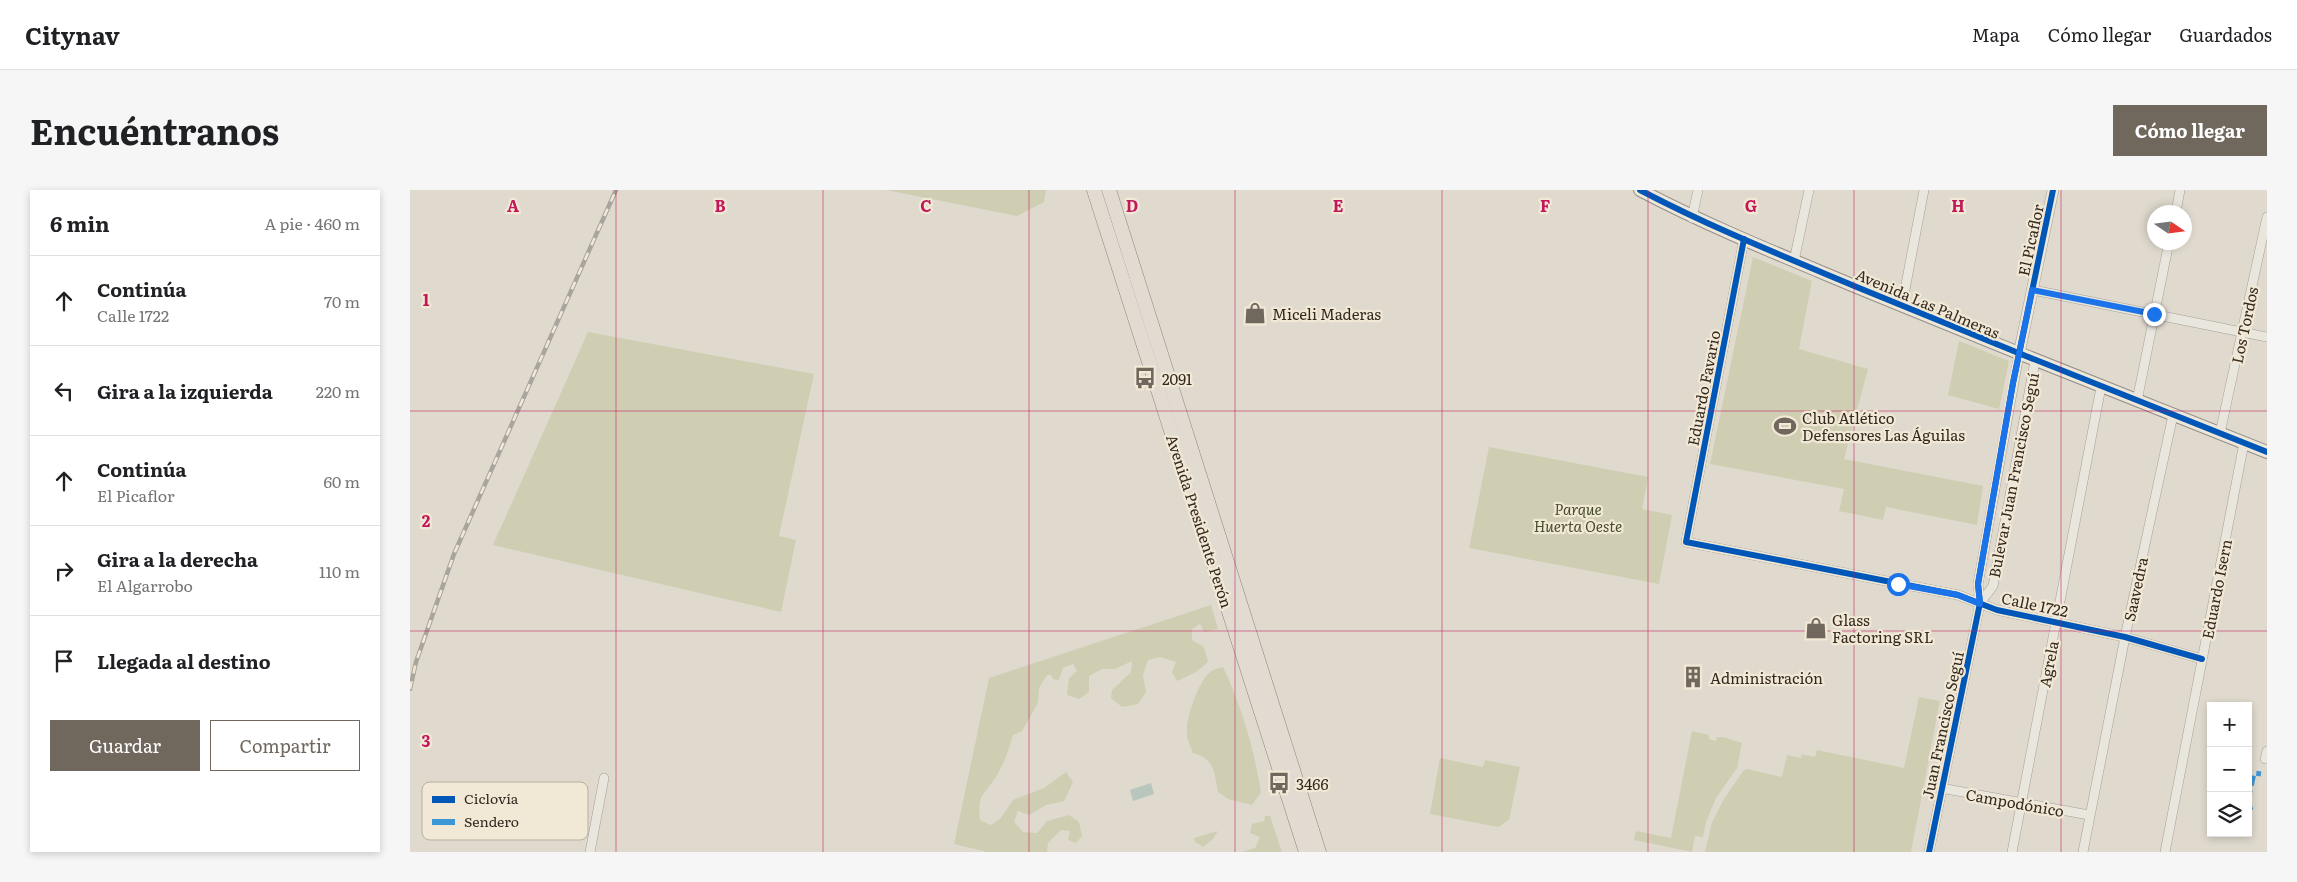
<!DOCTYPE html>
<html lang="es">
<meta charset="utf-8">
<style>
body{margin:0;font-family:Literata,serif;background:#f6f6f6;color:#202124}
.controls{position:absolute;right:15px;bottom:15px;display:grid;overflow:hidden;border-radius:0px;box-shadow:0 2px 8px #0003}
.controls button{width:45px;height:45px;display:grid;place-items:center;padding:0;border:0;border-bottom:1px solid #e0e0e0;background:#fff;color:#202124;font:25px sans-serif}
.compass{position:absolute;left:1737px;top:15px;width:45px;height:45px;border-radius:50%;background:#fff;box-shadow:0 2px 8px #0003;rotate:103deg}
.stop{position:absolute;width:15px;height:15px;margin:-11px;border:4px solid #1a73e8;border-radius:50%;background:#fff}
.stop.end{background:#1a73e8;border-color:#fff;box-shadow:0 1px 5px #0008}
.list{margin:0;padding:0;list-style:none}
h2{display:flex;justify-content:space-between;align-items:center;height:65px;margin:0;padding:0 20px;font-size:21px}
h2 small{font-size:16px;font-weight:400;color:#757577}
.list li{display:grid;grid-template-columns:32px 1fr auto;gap:15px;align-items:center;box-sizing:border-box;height:90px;padding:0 20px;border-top:1px solid #e0e0e0}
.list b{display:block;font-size:19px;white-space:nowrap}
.list p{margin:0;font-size:16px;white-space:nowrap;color:#757577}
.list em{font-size:16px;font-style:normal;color:#757577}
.actions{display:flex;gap:10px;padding:15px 20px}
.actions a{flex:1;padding:11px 0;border:1px solid #70675d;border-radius:0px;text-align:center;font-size:18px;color:#70675d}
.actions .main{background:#70675d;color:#fff}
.icon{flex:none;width:28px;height:28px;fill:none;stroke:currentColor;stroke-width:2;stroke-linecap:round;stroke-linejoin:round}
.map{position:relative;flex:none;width:1857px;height:662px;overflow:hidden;border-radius:0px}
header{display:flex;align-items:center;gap:30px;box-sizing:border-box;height:70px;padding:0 25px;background:#fff;border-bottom:1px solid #e0e0e0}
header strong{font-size:24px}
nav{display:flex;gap:28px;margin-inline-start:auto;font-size:18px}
.intro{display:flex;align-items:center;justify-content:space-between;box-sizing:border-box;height:120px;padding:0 30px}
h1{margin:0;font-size:35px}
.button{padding:12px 22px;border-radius:0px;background:#70675d;color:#fff;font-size:18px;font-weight:700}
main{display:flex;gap:30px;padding:0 30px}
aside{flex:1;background:#fff;border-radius:0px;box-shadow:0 2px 8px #0003}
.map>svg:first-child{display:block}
.green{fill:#cfceb2}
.water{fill:#b8c6bd}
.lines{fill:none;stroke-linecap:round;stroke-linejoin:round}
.minor-casing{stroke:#a6a097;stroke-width:10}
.tertiary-casing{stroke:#a6a097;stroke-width:12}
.secondary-casing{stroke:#958f86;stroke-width:14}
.primary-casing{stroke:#8b857e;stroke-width:15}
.minor{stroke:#e9e6de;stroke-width:9}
.tertiary{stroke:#e9e6de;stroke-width:11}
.secondary{stroke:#e9e6de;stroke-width:12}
.primary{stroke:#e1dbd1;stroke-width:14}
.rail-casing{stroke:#a9a49e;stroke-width:4.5}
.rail{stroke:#f1e8d5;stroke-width:2.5;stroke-dasharray:8;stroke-linecap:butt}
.quiet{stroke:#3d96d5;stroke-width:5;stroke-dasharray:10 5;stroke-linecap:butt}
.cycleway-casing{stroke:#f1e8d5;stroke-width:9}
.cycleway{stroke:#0057b8;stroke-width:6}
.route{stroke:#1a73e8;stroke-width:6}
.grid{fill:none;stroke:#c2185b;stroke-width:1;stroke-opacity:0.55}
.labels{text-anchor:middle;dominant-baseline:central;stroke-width:4.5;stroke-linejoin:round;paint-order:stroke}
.street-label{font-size:15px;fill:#342920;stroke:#f1e8d5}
.poi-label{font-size:15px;fill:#342920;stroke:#f1e8d5;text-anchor:start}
.park-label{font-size:15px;font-style:italic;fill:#454d29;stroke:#f1e8d5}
.key{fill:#f1e8d5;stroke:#b8af9f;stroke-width:1}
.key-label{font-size:14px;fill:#342920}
.grid-label{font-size:16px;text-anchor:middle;font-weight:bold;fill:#c2185b;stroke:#f1e8d5;stroke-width:4.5;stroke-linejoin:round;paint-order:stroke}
</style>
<header>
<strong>Citynav</strong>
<nav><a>Mapa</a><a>Cómo llegar</a><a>Guardados</a></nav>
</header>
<div class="intro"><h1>Encuéntranos</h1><a class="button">Cómo llegar</a></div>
<main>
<aside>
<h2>6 min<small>A pie · 460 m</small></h2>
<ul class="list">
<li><svg class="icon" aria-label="ahead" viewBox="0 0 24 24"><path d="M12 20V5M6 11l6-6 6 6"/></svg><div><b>Continúa</b><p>Calle 1722</p></div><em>70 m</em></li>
<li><svg class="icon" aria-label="left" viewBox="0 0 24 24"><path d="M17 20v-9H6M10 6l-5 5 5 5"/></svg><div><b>Gira a la izquierda</b></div><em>220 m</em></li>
<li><svg class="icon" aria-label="ahead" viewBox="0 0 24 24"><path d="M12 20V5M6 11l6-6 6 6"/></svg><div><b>Continúa</b><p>El Picaflor</p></div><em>60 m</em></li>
<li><svg class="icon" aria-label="right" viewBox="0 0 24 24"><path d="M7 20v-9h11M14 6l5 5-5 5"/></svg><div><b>Gira a la derecha</b><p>El Algarrobo</p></div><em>110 m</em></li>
<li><svg class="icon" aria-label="arrive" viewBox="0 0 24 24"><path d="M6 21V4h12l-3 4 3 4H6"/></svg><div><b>Llegada al destino</b></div></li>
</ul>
<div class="actions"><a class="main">Guardar</a><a>Compartir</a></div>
</aside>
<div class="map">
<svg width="1857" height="662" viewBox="0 0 1857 662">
<rect width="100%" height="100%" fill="#e0dace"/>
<g class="green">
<path d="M476 0H636L634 12 607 26Z"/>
<path d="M1343 67 1402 91 1389 159 1458 179 1434 269 1573 296 1567 335 1476 317 1473 330 1429 321 1434 299 1300 274Z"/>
<path d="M178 142 404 184 369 346 386 350 371 422 83 355Z"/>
<path d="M1549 151 1599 171 1589 219 1538 205Z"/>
<path d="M1079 257 1238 287 1232 319 1262 325 1249 394 1059 358Z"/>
<path d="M801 415 808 439 794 442 790 434 782 439V450L794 457 798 472 786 482 767 491 762 482 766 472 750 467 738 470 733 485 736 502 728 514 712 517 701 508 702 500 721 482 722 471 705 479H692L679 486V502L669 509 657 505 659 488 667 481 663 474 653 478 649 490 643 489 641 485H637L629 498 628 513 612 541 603 545C599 559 595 572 587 585 575 605 567 603 570 630L581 635 590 629 603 610 634 598 656 582 663 592 654 611 636 615 619 625 608 621 604 632 613 642 627 643 637 631 659 625 669 632 672 646 666 653 658 650 660 641 651 640 638 653 637 662H577L544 654 579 488Z"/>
<path d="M813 477C832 517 844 559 851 602L842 615 818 609 808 602C804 582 805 569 783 563 781 557 777 550 777 544 775 530 789 488 802 481 804 479 810 478 813 477Z"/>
<path d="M1509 507 1530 511 1501 662H1295L1302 632 1314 609 1333 581 1337 579 1372 587 1377 565 1392 568 1391 564 1405 567 1407 560 1494 578Z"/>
<path d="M1282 541 1299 545V549L1306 551 1307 547H1313L1332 553 1327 578 1306 608 1296 632 1293 647 1285 646 1282 662 1224 650 1226 641 1261 648Z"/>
<path d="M1030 568 1073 577 1075 570 1110 577 1099 630 1088 637 1020 624Z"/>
<path d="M855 626H860L872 662H832L845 658 850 647 840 643 842 634 854 631Z"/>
<path d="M808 641 802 650 793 657 785 652 784 648Z"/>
</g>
<path class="water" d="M741 593 744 604 723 611 720 600Z"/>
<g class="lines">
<g class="minor-casing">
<g id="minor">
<path d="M1766 22 1770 0"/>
<path d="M1282 28 1288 0"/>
<path d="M1334 49 1276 352 1548 405 1587 420 1715 447 1792 469"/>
<path d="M1384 71 1399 0"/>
<path d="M1623 100 1857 147"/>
<path d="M1492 115 1514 0"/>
<path d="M1727 211 1759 52"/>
<path d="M1810 243 1857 27"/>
<path d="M1570 413 1583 396 1625 171"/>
<path d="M1857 561 1855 569H1857"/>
<path d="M1531 598 1679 625"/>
<path d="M180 662 194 588"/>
<path d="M1519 662 1570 413 1568 394 1609 164"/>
<path d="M1602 662 1691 197"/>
<path d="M1673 662 1715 447 1763 225"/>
<path d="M1755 662 1834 253"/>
</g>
</g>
<g class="tertiary-casing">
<path id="tertiary" d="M1609 164 1643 0"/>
</g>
<g class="secondary-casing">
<path id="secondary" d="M1230 0C1302 38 1378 68 1454 100 1588 155 1722 209 1857 262"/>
</g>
<g class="primary-casing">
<g id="primary">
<path d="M684 0 896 662"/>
<path d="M699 0 909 662"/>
</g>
</g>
<use href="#minor" class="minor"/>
<use href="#tertiary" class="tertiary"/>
<use href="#secondary" class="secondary"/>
<use href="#primary" class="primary"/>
<g class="rail-casing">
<path id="rail" d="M0 499 6 472 44 364 206 0"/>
</g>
<use href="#rail" class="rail"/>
<g class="quiet">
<path d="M1838 610 1844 583 1851 584"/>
<path d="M1838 613 1841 620"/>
</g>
<g class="cycleway-casing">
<g id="cycleway">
<path d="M1230 0C1302 38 1378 68 1454 100 1588 155 1722 209 1857 262"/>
<path d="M1334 49 1276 352 1548 405 1587 420 1715 447 1792 469"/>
<path d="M1519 662 1570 413 1568 394 1603 193 1643 0"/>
</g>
</g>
<use href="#cycleway" class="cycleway"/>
</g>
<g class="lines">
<path class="route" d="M1488 394 1548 405 1570 414 1568 394 1603 193 1622 100 1744 124"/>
</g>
<path class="grid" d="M206 0V662M413 0V662M619 0V662M825 0V662M1032 0V662M1238 0V662M1444 0V662M1651 0V662M0 221H1857M0 441H1857"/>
<defs>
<g id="shop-bare" transform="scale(1.725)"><path d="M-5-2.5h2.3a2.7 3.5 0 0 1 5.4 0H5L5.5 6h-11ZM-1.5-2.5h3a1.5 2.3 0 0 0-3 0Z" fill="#70675d" stroke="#f1e8d5" stroke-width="2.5" paint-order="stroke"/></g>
<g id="bus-bare" transform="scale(1.725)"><path d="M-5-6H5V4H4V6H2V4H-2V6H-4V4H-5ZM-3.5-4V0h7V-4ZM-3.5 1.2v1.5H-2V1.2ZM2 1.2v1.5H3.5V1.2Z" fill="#70675d" stroke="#f1e8d5" stroke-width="2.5" paint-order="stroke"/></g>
<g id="stadium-bare" transform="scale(1.725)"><path d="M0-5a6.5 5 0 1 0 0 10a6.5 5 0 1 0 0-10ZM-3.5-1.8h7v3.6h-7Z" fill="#70675d" stroke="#f1e8d5" stroke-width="2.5" paint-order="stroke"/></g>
<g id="building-bare" transform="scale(1.725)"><path d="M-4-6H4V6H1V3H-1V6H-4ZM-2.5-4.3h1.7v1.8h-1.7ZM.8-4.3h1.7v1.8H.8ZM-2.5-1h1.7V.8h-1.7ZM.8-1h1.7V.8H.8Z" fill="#70675d" stroke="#f1e8d5" stroke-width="2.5" paint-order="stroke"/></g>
</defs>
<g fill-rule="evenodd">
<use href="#shop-bare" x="845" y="123"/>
<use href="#bus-bare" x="735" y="188"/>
<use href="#stadium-bare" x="1375" y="236"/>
<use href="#shop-bare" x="1406" y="438"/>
<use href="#building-bare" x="1283" y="487"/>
<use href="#bus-bare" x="869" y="593"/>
</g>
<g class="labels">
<g class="street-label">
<text transform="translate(1620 50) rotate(-78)">El Picaflor</text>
<text transform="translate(1518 113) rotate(23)">Avenida Las Palmeras</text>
<text transform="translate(1834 135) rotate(-78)">Los Tordos</text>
<text transform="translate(1293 198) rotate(-79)">Eduardo Favario</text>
<text transform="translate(1603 285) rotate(-79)">Bulevar Juan Francisco Seguí</text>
<text transform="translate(790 331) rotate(72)">Avenida Presidente Perón</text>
<text transform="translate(1725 399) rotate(-78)">Saavedra</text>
<text transform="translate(1806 399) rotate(-79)">Eduardo Isern</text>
<text transform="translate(1625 414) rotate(12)">Calle 1722</text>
<text transform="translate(1638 474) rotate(-79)">Agrela</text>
<text transform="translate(1532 535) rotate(-78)">Juan Francisco Seguí</text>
<text transform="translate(1605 612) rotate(10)">Campodónico</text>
</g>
<g class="poi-label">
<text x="862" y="123">Miceli Maderas</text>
<text x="752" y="188">2091</text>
<text x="1392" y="227">Club Atlético<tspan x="1392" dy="17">Defensores Las Águilas</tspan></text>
<text x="1422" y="429">Glass<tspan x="1422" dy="17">Factoring SRL</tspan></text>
<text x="1300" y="487">Administración</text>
<text x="886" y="593">3466</text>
</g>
<g class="park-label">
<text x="1168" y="318">Parque<tspan x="1168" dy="17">Huerta Oeste</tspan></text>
</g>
</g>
<rect x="12" y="592" width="166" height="58" rx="8" class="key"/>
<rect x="22" y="606" width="23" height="7" fill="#0057b8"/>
<rect x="22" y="629" width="23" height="6" fill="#3d96d5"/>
<g class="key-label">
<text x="54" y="614">Ciclovía</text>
<text x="54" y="637">Sendero</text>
</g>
<g class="grid-label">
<text x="103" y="22">A</text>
<text x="310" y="22">B</text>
<text x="516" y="22">C</text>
<text x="722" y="22">D</text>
<text x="928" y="22">E</text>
<text x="1135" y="22">F</text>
<text x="1341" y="22">G</text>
<text x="1548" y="22">H</text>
<text x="16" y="116">1</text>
<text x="16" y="337">2</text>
<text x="16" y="557">3</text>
</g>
</svg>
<div class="controls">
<button>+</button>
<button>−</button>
<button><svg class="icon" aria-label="layers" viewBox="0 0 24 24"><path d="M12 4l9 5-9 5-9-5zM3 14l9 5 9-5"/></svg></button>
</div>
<svg class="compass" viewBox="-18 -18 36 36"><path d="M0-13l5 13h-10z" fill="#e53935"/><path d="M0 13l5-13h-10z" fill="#757577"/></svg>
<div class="stop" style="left:1488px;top:394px"></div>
<div class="stop end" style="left:1744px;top:124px"></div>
</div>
</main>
